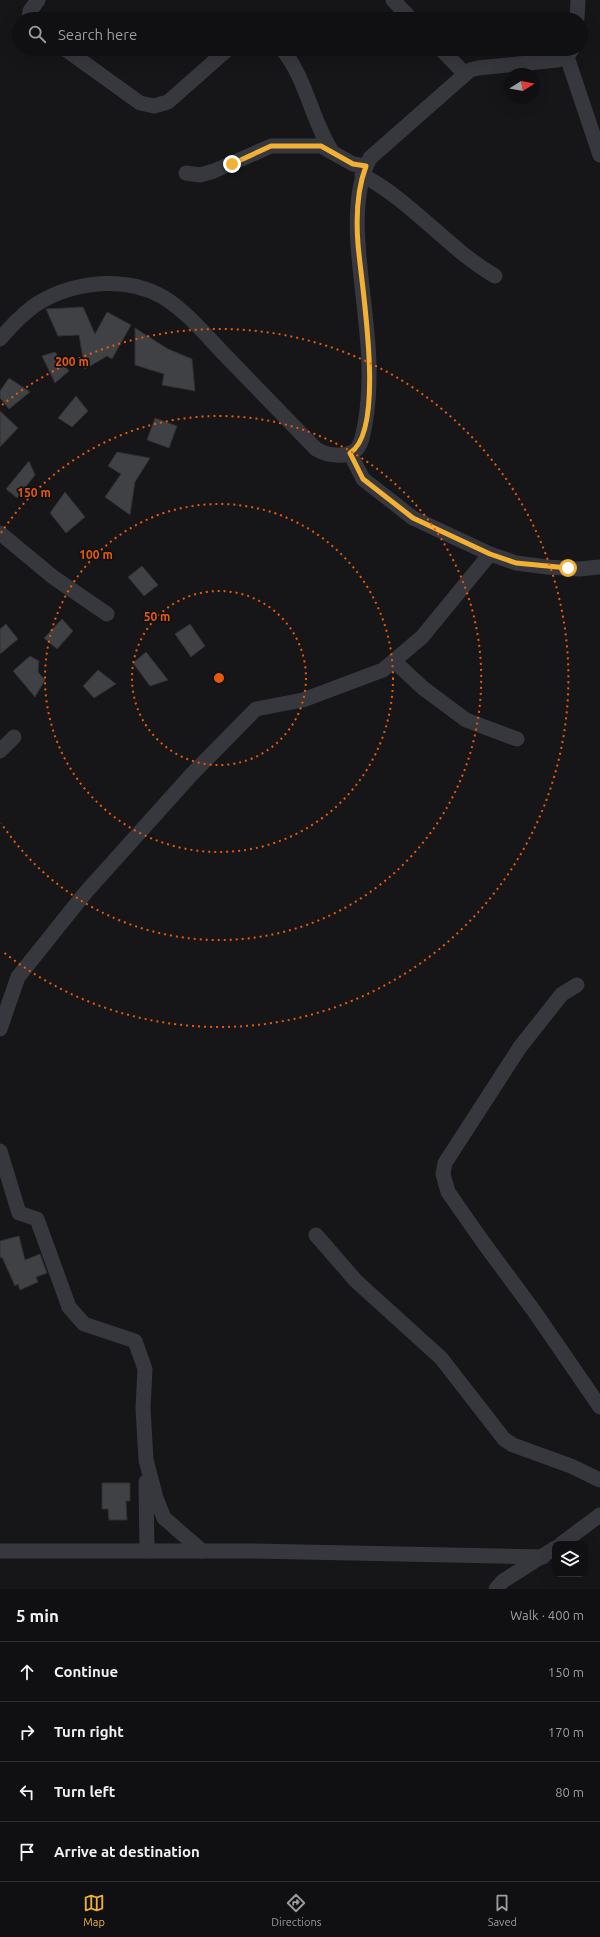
<!DOCTYPE html>
<meta charset="utf-8">
<style>
body{margin:0;font-family:Ubuntu,sans-serif;background:#1e1e20;color:#f1f3f6}
.controls{position:absolute;right:12px;bottom:12px;display:grid;overflow:hidden;border-radius:8px;box-shadow:0 4px 16px #0002}
.controls button{width:36px;height:36px;display:grid;place-items:center;padding:0;border:0;border-bottom:1px solid #303032;background:#101012;color:#f1f3f6;font:20px sans-serif}
.compass{position:absolute;left:504px;top:68px;width:36px;height:36px;border-radius:50%;background:#101012;box-shadow:0 4px 16px #0002;rotate:79deg}
.stop{position:absolute;width:12px;height:12px;margin:-9px;border:3px solid #f2b134;border-radius:50%;background:#fff}
.stop.end{background:#f2b134;border-color:#fff;box-shadow:0 1px 4px #0008}
.list{margin:0;padding:0;list-style:none}
h2{display:flex;justify-content:space-between;align-items:center;height:52px;margin:0;padding:0 16px;font-size:17px}
h2 small{font-size:13px;font-weight:400;color:#9c9d9f}
.list li{display:grid;grid-template-columns:26px 1fr auto;gap:12px;align-items:center;box-sizing:border-box;height:60px;padding:0 16px;border-top:1px solid #303032}
.list b{display:block;font-size:15px;white-space:nowrap}
.list em{font-size:13px;font-style:normal;color:#9c9d9f}
.icon{flex:none;width:22px;height:22px;fill:none;stroke:currentColor;stroke-width:2;stroke-linecap:round;stroke-linejoin:round}
.map{position:relative;flex:none;width:600px;height:1589px;overflow:hidden}
.search{position:absolute;background:#101012;box-shadow:0 4px 16px #0002;left:12px;right:12px;top:12px;height:44px;display:flex;align-items:center;gap:10px;box-sizing:border-box;padding:0 14px;border-radius:22px;color:#9c9d9f;font-size:15px}
.sheet{height:292px;background:#101012}
nav{display:flex;justify-content:space-around;align-items:center;box-sizing:border-box;height:56px;border-top:1px solid #303032;background:#101012;font-size:11px;color:#9c9d9f}
nav a{display:grid;justify-items:center;gap:2px}
nav .on{color:#f2b134}
.map>svg:first-child{display:block}
.building{fill:#404145;stroke:#303034}
.lines{fill:none;stroke-linecap:round;stroke-linejoin:round}
.minor{stroke:#37383d;stroke-width:15}
.route{stroke:#f2b134;stroke-width:5}
.ring{fill:none;stroke:#e8590c;stroke-width:2;stroke-dasharray:2 4}
.centre{fill:#e8590c;stroke:#111113;stroke-width:2}
.ring-label{font-size:12px;text-anchor:middle;font-weight:bold;fill:#e8590c;stroke:#111113;stroke-width:3.5;stroke-linejoin:round;paint-order:stroke}
</style>
<div class="map">
<svg width="600" height="1589" viewBox="0 0 600 1589">
<rect width="100%" height="100%" fill="#161618"/>
<g class="building">
<path d="M83 307 95 334 107 312 131 325 112 359 107 356 85 369 79 335 58 336 46 309Z"/>
<path d="M135 328 168 349 192 359 195 391 162 385 164 374 135 365Z"/>
<path d="M55 352 69 371 55 383 42 356Z"/>
<path d="M9 378 30 392 9 409 0 398V391Z"/>
<path d="M76 396 88 411 72 427 58 418Z"/>
<path d="M0 411 18 428 0 447Z"/>
<path d="M155 418 177 426 169 448 147 440Z"/>
<path d="M117 452 150 458 135 482 130 515 105 497 121 474 108 466Z"/>
<path d="M29 461 35 475 17 498 6 489Z"/>
<path d="M65 492 85 517 66 533 50 513Z"/>
<path d="M142 566 158 585 144 596 128 577Z"/>
<path d="M62 619 73 631 57 649 44 638Z"/>
<path d="M6 624 18 639 0 654V629Z"/>
<path d="M190 624 205 646 191 657 175 634Z"/>
<path d="M146 652 168 680 150 686 133 663Z"/>
<path d="M30 656 39 661 38 672 45 680 35 697 13 671Z"/>
<path d="M98 670 116 684 94 698 83 686Z"/>
<path d="M19 1236 25 1260 40 1254 47 1273 36 1277 38 1282 20 1290 18 1284 15 1286 2 1257 0 1258V1241Z"/>
<path d="M102 1483H130V1501H126L127 1520H109L108 1509H102Z"/>
</g>
<g class="lines">
<g class="minor">
<path d="M393 0 411 19"/>
<path d="M29 19 30 11 38 0"/>
<path d="M577 19 578 0"/>
<path d="M65 49 140 103 154 106 168 102 228 49"/>
<path d="M282 49C306 78 311 118 331 150"/>
<path d="M441 49 465 74"/>
<path d="M567 57 600 155"/>
<path d="M186 173 200 175 214 171 271 146H321L353 164 366 166"/>
<path d="M362 175C412 201 447 248 495 276"/>
<path d="M0 339C11 326 25 311 40 302 76 281 126 276 163 297 186 311 204 333 223 353 254 385 285 417 316 449 323 453 328 455 336 455 343 456 350 454 356 450 362 444 363 433 365 424 376 362 362 306 358 244 356 215 357 183 370 158L470 70 478 68 558 60 567 57 572 49"/>
<path d="M350 453 363 479 413 518 490 554 516 563 547 567 579 569 600 567"/>
<path d="M0 533 53 577 107 614"/>
<path d="M394 661 423 688 466 720 517 739"/>
<path d="M0 751 14 737"/>
<path d="M577 985 562 994 520 1047 445 1163 443 1174 448 1192 483 1242 534 1311 600 1407"/>
<path d="M0 1029 18 977 86 892 192 774 256 709 303 700 383 670 422 637 490 554"/>
<path d="M0 1151 19 1213 37 1219 69 1307 84 1324 135 1341 145 1369 143 1408 146 1460 156 1498 164 1518 202 1551"/>
<path d="M316 1235 356 1281 441 1358 504 1439 513 1445 571 1466 600 1480"/>
<path d="M146 1482 147 1551"/>
<path d="M561 1544 600 1515"/>
<path d="M0 1551H250L543 1557"/>
<path d="M496 1589 503 1581 555 1548"/>
</g>
</g>
<g class="lines">
<path class="route" d="M232 164 271 146H321L353 164 366 166C357 190 356 219 358 244 361 284 387 430 350 453L363 479 413 518 490 554 516 563 568 568"/>
</g>
<g class="ring">
<circle cx="219" cy="678" r="87"/>
<circle cx="219" cy="678" r="174"/>
<path d="M1 533A262 262 0 1 1 1 823"/>
<path d="M2 405A349 349 0 1 1 2 951"/>
</g>
<circle cx="219" cy="678" r="6" class="centre"/>
<g class="ring-label">
<text x="72" y="366">200 m</text>
<text x="34" y="497">150 m</text>
<text x="96" y="559">100 m</text>
<text x="157" y="621">50 m</text>
</g>
</svg>
<div class="controls">
<button><svg class="icon" aria-label="layers" viewBox="0 0 24 24"><path d="M12 4l9 5-9 5-9-5zM3 14l9 5 9-5"/></svg></button>
</div>
<svg class="compass" viewBox="-18 -18 36 36"><path d="M0-13l5 13h-10z" fill="#e53935"/><path d="M0 13l5-13h-10z" fill="#9c9d9f"/></svg>
<div class="stop" style="left:568px;top:568px"></div>
<div class="stop end" style="left:232px;top:164px"></div>
<div class="search"><svg class="icon" aria-label="search" viewBox="0 0 24 24"><circle cx="10" cy="10" r="6"/><path d="M15 15l6 6"/></svg>Search here</div>
</div>
<section class="sheet">
<h2>5 min<small>Walk · 400 m</small></h2>
<ul class="list">
<li><svg class="icon" aria-label="ahead" viewBox="0 0 24 24"><path d="M12 20V5M6 11l6-6 6 6"/></svg><div><b>Continue</b></div><em>150 m</em></li>
<li><svg class="icon" aria-label="right" viewBox="0 0 24 24"><path d="M7 20v-9h11M14 6l5 5-5 5"/></svg><div><b>Turn right</b></div><em>170 m</em></li>
<li><svg class="icon" aria-label="left" viewBox="0 0 24 24"><path d="M17 20v-9H6M10 6l-5 5 5 5"/></svg><div><b>Turn left</b></div><em>80 m</em></li>
<li><svg class="icon" aria-label="arrive" viewBox="0 0 24 24"><path d="M6 21V4h12l-3 4 3 4H6"/></svg><div><b>Arrive at destination</b></div></li>
</ul>
</section>
<nav>
<a class="on"><svg class="icon" aria-label="map" viewBox="0 0 24 24"><path d="M3 6l6-2 6 2 6-2v14l-6 2-6-2-6 2zM9 4v14M15 6v14"/></svg>Map</a>
<a><svg class="icon" aria-label="directions" viewBox="0 0 24 24"><path d="M12 3l9 9-9 9-9-9zM9 14v-3h6M13 9l2 2-2 2"/></svg>Directions</a>
<a><svg class="icon" aria-label="saved" viewBox="0 0 24 24"><path d="M7 4h10v16l-5-4-5 4z"/></svg>Saved</a>
</nav>
